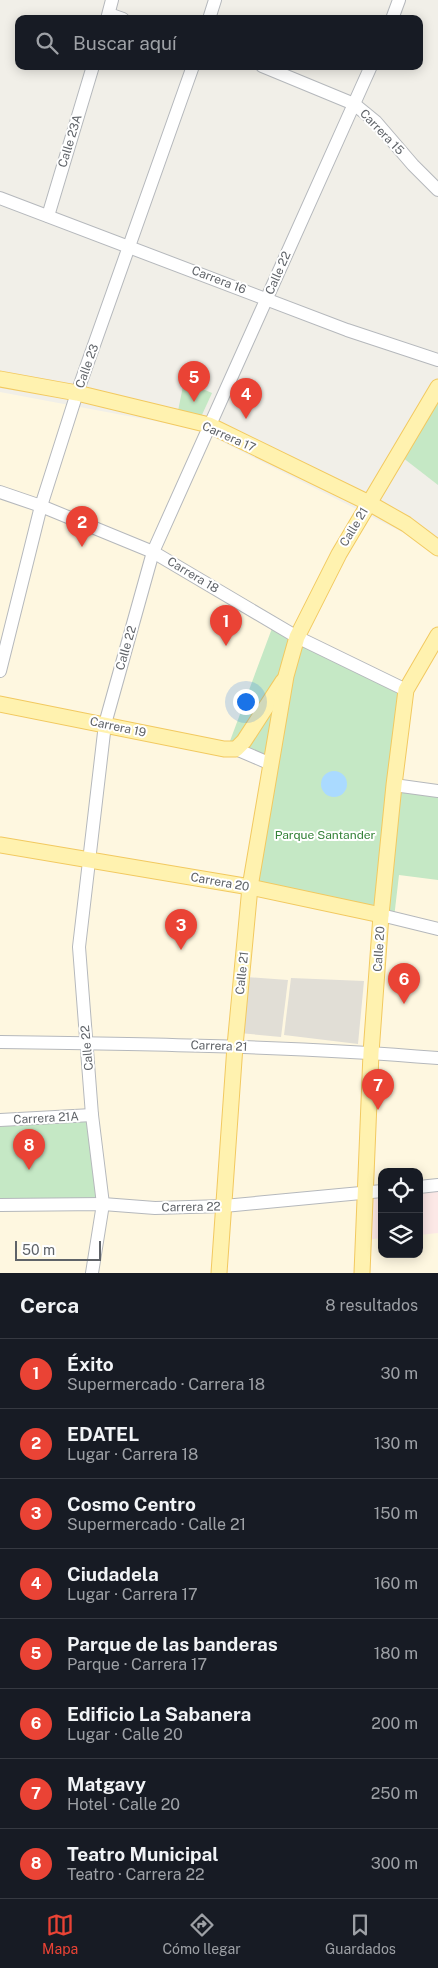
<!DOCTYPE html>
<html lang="es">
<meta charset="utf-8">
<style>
body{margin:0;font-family:"Public Sans",sans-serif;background:#20242c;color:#f1f3f6}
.controls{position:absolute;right:15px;bottom:15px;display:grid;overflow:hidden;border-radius:10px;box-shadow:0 2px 12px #0003}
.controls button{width:45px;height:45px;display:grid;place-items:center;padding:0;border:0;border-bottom:1px solid #363941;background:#171b24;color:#f1f3f6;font:25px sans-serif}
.scale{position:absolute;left:15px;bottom:12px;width:86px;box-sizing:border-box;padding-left:5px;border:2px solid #5f6368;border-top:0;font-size:14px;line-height:18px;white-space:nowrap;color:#5f6368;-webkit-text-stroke:4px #fff;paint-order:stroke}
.you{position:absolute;left:245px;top:701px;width:18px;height:18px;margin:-12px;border:4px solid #fff;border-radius:50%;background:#1a73e8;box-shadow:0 0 0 8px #1a73e833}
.badge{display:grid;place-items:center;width:32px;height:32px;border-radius:50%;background:#ea4335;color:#fff;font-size:16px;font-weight:700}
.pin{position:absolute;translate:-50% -41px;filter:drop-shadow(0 1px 2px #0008)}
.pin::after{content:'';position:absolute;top:26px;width:18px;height:15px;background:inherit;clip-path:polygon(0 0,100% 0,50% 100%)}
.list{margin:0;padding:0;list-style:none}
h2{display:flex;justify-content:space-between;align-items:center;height:65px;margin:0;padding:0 20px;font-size:21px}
h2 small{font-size:16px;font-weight:400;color:#9ea1a6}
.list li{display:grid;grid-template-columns:32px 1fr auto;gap:15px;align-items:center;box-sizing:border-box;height:70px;padding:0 20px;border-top:1px solid #363941}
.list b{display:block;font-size:19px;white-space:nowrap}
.list p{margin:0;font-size:16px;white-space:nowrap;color:#9ea1a6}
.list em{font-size:16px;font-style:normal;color:#9ea1a6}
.icon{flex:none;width:28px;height:28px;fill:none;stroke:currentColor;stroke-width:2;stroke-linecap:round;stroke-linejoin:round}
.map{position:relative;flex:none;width:438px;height:1273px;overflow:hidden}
.search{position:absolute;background:#171b24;box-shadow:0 2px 12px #0003;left:15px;right:15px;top:15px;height:55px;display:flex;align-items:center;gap:12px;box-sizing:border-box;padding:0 18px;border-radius:10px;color:#9ea1a6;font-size:19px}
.sheet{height:625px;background:#171b24}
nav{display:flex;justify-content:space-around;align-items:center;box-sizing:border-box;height:70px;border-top:1px solid #363941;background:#171b24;font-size:14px;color:#9ea1a6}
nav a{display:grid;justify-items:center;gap:2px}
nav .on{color:#ea4335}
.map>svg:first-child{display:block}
.commercial{fill:#fef7e0;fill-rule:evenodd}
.education{fill:#e1ded6}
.medical{fill:#fce8e6}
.green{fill:#c5e8c5}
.water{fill:#aadaff}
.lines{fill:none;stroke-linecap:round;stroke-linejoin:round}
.minor-casing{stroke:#b5b8bc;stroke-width:14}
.major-casing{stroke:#f2c960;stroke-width:17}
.minor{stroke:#fff;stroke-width:12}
.major{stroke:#fff2af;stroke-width:15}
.labels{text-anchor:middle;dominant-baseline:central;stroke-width:4;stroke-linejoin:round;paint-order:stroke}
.street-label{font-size:12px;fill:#5f6368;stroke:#fff}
.park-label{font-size:12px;fill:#348238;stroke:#fff}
</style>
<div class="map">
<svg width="438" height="1273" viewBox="0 0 438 1273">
<rect width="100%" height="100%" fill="#f1efe8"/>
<path class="commercial" d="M0 392 197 429 422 542 438 558V1273H0ZM382 1172H419V1254H382Z"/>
<g class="education">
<path d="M246 977 288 980 281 1037 239 1033Z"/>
<path d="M291 978 364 981 358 1044 284 1035Z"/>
</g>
<g class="medical">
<path d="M438 1190V1233L419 1235V1191Z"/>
<path d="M382 1193V1238L364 1240 366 1194Z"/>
</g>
<g class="green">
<path d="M184 381 212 393 201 417 178 411Z"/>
<path d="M438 389V485L398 454Z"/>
<path d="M274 623 406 690 395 785 438 791V880L399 875 394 918 250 887 271 764 227 749Z"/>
<path d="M92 1115 103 1204 0 1205V1120Z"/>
</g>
<circle class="water" cx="334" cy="784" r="13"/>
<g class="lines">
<g class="minor-casing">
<g id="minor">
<path d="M109 14 123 19"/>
<path d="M107 19 112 0"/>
<path d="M209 19 215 0"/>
<path d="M392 19 399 0"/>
<path d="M262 66 354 104 376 122 413 165 438 190"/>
<path d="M0 198 347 330 438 360"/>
<path d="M48 216 93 66"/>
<path d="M0 492 41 506 153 552 297 637 406 690"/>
<path d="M0 671 41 506 77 393 193 66"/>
<path d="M236 749 271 764"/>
<path d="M394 785 438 791"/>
<path d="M381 915 438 929"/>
<path d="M0 1042C146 1044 292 1046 438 1058"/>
<path d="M0 1120 92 1115"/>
<path d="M419 1187 438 1185"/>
<path d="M0 1205 103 1204 155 1208 224 1206 382 1191"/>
<path d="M92 1273 103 1204 92 1115 79 947 105 724 153 552 371 66"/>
</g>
</g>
<g class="major-casing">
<g id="major">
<path d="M0 379 77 393 209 425 369 503 406 524 438 548"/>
<path d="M0 704 224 749H236L244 741 283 681"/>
<path d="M0 845 250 887 381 915"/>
<path d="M219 1273 235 1046 250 887 286 676 297 637 339 554 438 387"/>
<path d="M362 1273 371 1053 381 915 394 785 406 690 438 635"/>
</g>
</g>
<use href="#minor" class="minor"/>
<use href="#major" class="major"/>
</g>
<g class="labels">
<g class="street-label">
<text transform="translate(382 132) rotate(46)">Carrera 15</text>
<text transform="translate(70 141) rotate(-73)">Calle 23A</text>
<text transform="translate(278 273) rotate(-66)">Calle 22</text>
<text transform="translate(219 280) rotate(21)">Carrera 16</text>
<text transform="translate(87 366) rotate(-70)">Calle 23</text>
<text transform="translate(229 437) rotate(24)">Carrera 17</text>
<text transform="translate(354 527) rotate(-59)">Calle 21</text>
<text transform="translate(193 575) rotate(31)">Carrera 18</text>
<text transform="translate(126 648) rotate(-74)">Calle 22</text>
<text transform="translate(118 727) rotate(12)">Carrera 19</text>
<text transform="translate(220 882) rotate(10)">Carrera 20</text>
<text transform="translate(379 949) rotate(-86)">Calle 20</text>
<text transform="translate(242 973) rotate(-84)">Calle 21</text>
<text transform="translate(219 1046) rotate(2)">Carrera 21</text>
<text transform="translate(87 1048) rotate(-95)">Calle 22</text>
<text transform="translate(46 1118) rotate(-3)">Carrera 21A</text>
<text transform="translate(191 1207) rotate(-1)">Carrera 22</text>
</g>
<g class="park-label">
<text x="325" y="835">Parque Santander</text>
</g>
</g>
</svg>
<div class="controls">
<button><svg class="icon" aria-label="locate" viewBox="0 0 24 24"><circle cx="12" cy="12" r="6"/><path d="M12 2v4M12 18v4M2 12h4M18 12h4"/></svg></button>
<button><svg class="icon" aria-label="layers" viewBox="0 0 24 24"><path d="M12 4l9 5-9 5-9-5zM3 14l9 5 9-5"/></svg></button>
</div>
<div class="scale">50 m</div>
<div class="you"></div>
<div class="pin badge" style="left:226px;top:646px">1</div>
<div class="pin badge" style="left:82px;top:547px">2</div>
<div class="pin badge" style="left:181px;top:950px">3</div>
<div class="pin badge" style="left:246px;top:419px">4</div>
<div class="pin badge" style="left:194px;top:402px">5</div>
<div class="pin badge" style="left:404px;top:1004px">6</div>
<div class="pin badge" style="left:378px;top:1110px">7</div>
<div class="pin badge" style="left:29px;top:1170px">8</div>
<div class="search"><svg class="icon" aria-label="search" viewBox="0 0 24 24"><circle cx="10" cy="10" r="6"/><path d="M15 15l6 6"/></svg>Buscar aquí</div>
</div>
<section class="sheet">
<h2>Cerca<small>8 resultados</small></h2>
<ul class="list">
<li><span class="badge">1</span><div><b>Éxito</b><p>Supermercado · Carrera 18</p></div><em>30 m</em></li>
<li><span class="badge">2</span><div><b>EDATEL</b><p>Lugar · Carrera 18</p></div><em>130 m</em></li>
<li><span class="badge">3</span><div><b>Cosmo Centro</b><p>Supermercado · Calle 21</p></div><em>150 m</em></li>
<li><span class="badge">4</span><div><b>Ciudadela</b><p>Lugar · Carrera 17</p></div><em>160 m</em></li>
<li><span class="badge">5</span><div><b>Parque de las banderas</b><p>Parque · Carrera 17</p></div><em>180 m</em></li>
<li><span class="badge">6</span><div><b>Edificio La Sabanera</b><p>Lugar · Calle 20</p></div><em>200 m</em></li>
<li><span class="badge">7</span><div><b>Matgavy</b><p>Hotel · Calle 20</p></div><em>250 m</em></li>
<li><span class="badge">8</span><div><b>Teatro Municipal</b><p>Teatro · Carrera 22</p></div><em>300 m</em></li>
</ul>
</section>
<nav>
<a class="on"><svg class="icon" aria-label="map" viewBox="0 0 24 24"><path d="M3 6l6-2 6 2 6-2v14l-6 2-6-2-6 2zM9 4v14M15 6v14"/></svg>Mapa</a>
<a><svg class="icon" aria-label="directions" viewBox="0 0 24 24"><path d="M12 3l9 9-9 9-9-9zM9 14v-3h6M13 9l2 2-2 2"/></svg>Cómo llegar</a>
<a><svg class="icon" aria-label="saved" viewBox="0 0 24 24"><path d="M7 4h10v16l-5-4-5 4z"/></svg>Guardados</a>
</nav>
